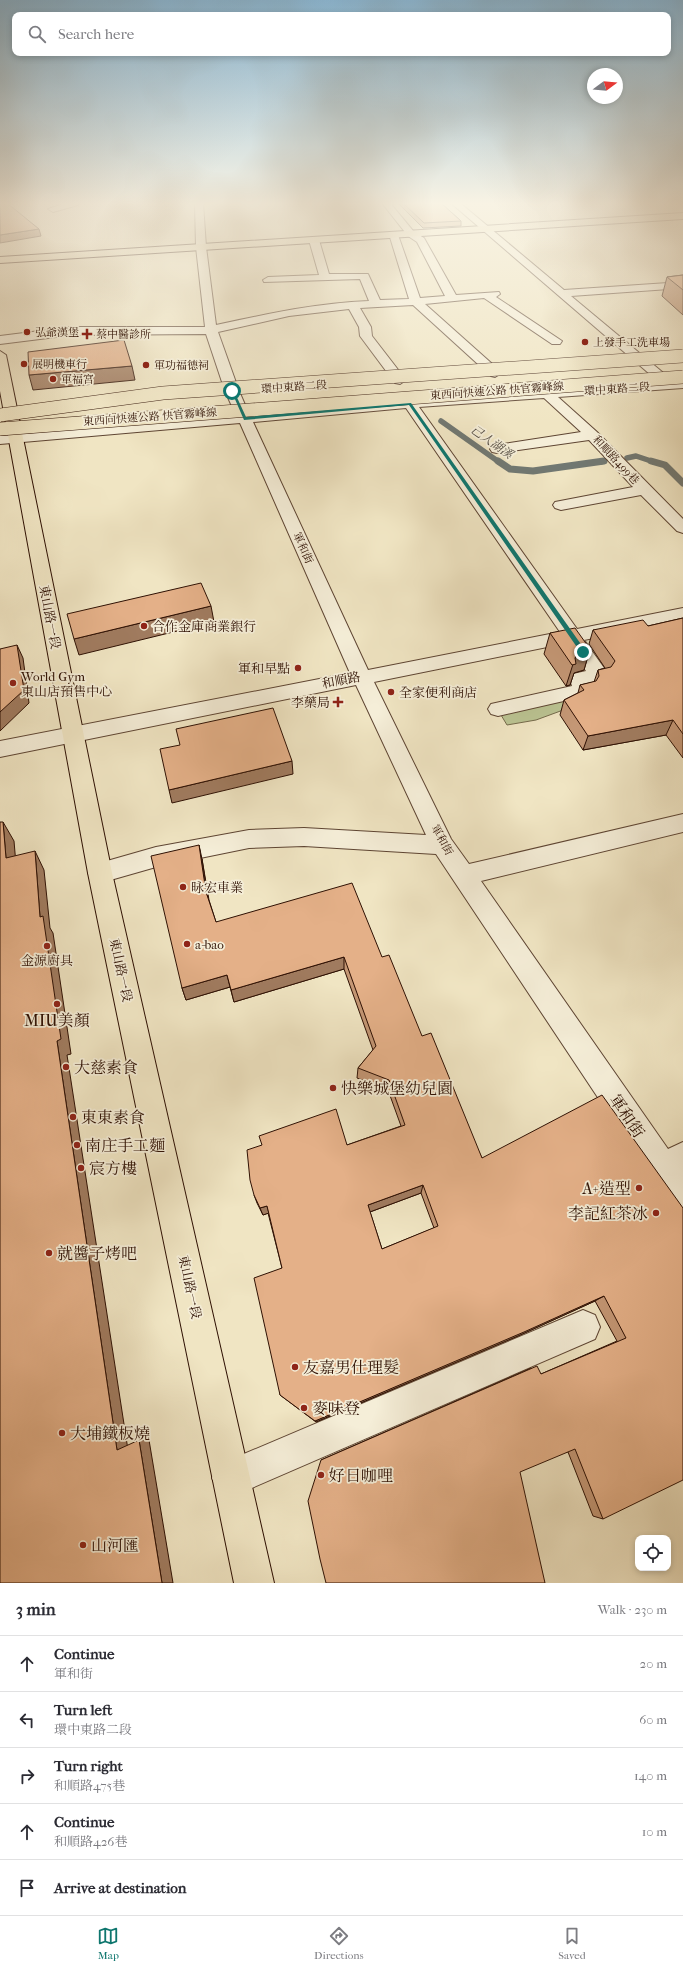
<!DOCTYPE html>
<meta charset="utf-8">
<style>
body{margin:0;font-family:"IM FELL French Canon","Noto Serif TC",serif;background:#f7f7f7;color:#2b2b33}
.controls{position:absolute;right:12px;bottom:12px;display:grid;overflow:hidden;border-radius:8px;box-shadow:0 2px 6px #0003}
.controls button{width:36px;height:36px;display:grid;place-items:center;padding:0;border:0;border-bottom:1px solid #e1e1e2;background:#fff;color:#2b2b33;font:20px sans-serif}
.compass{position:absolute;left:587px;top:68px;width:36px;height:36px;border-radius:50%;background:#fff;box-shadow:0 2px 6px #0003;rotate:74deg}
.stop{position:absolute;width:12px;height:12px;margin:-9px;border:3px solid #0f766e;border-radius:50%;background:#fff}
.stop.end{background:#0f766e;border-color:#fff;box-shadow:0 1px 4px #0008}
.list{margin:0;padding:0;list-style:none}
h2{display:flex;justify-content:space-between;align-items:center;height:52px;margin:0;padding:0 16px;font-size:17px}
h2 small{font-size:13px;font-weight:400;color:#7c7c81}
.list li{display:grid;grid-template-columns:26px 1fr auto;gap:12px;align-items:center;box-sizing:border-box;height:56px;padding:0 16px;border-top:1px solid #e1e1e2}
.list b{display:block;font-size:15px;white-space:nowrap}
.list p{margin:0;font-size:13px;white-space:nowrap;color:#7c7c81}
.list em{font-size:13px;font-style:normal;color:#7c7c81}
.icon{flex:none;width:22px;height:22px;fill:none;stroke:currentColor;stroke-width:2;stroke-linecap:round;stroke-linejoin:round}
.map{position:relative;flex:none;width:683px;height:1583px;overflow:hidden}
.search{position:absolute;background:#fff;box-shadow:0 2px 6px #0003;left:12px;right:12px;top:12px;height:44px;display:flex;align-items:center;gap:10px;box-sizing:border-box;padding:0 14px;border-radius:8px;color:#7c7c81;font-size:15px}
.sheet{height:332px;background:#fff}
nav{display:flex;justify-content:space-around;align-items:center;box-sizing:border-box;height:56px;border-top:1px solid #e1e1e2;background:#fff;font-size:11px;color:#7c7c81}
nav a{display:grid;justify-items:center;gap:2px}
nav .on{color:#0f766e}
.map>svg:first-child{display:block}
.green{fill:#bbc493;stroke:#746a4b}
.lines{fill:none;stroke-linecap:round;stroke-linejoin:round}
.stream-far1{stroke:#717872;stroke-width:5.5}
.stream{stroke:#717872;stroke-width:7}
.minor-casing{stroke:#5e4533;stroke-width:2}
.major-casing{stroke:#2e1003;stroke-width:2}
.minor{fill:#f5eed8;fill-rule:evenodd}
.major{fill:#f0e5c3;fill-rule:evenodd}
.highway-bridge-casing{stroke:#2e1003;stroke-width:14;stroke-linecap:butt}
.highway-bridge{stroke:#f0e5c3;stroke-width:13}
.wall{fill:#c49775;stroke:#2e1003;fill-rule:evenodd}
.shaded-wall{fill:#a07b5f;stroke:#2e1003}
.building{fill:#e4b088;stroke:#2e1003;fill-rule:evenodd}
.route{fill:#0f766e}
.poi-dot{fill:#8f2418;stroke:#f5eed8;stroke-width:1.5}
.labels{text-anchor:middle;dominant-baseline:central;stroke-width:3.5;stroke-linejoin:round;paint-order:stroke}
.far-poi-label{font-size:11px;fill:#2e1003;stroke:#f5eed8;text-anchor:start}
.far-street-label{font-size:11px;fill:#2e1003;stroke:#f5eed8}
.far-water-label{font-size:12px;font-style:italic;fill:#554d44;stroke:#f5eed8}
.street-label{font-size:13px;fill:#2e1003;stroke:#f5eed8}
.poi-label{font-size:13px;fill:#2e1003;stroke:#f5eed8;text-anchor:start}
.near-poi-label{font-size:16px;fill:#2e1003;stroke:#f5eed8;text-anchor:start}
.near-street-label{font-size:16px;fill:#2e1003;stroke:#f5eed8}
</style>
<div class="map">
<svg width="683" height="1583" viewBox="0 0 683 1583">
<rect width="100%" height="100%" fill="#f0e5c3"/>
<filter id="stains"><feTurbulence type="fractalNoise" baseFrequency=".005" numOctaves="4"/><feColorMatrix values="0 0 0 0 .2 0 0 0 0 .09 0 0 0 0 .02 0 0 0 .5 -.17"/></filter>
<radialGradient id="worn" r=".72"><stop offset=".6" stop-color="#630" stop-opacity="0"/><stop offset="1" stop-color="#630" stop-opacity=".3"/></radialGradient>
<path class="green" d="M613 672 585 702 536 720 507 725 495 705 568 688 565 682Z"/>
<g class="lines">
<g class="stream-far1">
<path d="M441 421 499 462"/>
<path d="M627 458 636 456 654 462"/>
<path d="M601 462 604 461"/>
</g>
<g class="stream">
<path d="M498 461 510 469 533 471 604 461"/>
<path d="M651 461 665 465 683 483"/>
</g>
<g class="minor-casing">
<g id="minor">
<path d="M66 203H79L78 205 53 212 48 209Z"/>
<path d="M195 203H203L206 247 216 325C267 314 317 303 369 301L360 279 264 282 263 280 268 277 319 275 309 240 314 237 319 240 329 274H368L380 300 409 299 389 234 391 232H397L420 298 445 296 417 242 408 236 382 203H390L414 232 424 238 456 295 499 292 500 294 496 297 562 341 560 344H552L484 298 425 304 499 370 501 373 495 377 491 376 413 305 360 308 371 327 372 336 406 380 400 384 395 383 360 336 359 327 349 309 289 316 218 332 239 391 249 414 410 400 659 382 451 203H460L564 290 683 282V288L571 296 673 381 683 380V388L558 397 597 432 683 519V533L677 531 641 495 561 510 555 508 553 505 555 502 633 487 589 440 497 453 492 452 490 449 492 446 497 445 581 432 544 398 419 407 577 629 683 608V620L584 640 609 675 606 680 591 683 593 690 590 695 498 716 491 714 488 709 491 704 572 686 570 679 573 674 586 671 567 643 374 682 451 839 469 864 683 814V832L481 881 668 1149 683 1142V1214L672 1209 436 854 304 846 249 848 156 867 100 883 92 880 88 873 92 866 100 863 156 847 249 830 304 828 426 835 356 685 0 757V741L350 673 240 423 0 444V436L236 415 225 391 206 334 72 335 0 344V336L72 327H205L196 247ZM406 408 560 632 368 670 253 422Z"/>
<path d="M583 1310 595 1315 600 1327 595 1339 231 1497 218 1491 212 1478 218 1465Z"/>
</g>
</g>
<g class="major-casing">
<g id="major">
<path d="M683 213V219L0 263V257Z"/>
<path d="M0 351 6 355 112 873 274 1583H234L88 873 0 391Z"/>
</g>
</g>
<use href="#minor" class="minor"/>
<use href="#major" class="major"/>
<g class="highway-bridge-casing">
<g id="highway-bridge">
<path d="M0 415 163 393 683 356"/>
<path d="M0 429 683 377"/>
</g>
</g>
<use href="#highway-bridge" class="highway-bridge"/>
</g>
<g class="wall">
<path d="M398 203H441L461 221V226L423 228Z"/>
<path d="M683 275V315L662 296 667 277Z"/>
<path d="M683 618V758L666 735 583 750 560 715 564 700 578 693 580 685 594 682 598 670 605 668 589 644 593 630 648 626Z"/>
<path d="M550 633 590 649 584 670 574 673 570 685 566 686 544 654Z"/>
<path d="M202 859 209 900 216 922 382 957 482 1158 683 1208 603 1519 593 1516 568 1452 321 1460 531 1368 541 1374 617 1341 595 1301 518 1336 316 1422 280 1395 282 1268 268 1213 263 1215 257 1203 254 1195 347 1145 401 1126 388 1090 357 1078 358 1068 373 1050 344 969 234 1002 230 987 186 1000 182 988ZM421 1193 434 1228 382 1249 370 1212Z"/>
</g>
<g class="shaded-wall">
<path d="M39 229 41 236 0 243V235Z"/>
<path d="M132 366 135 380 33 390 29 375Z"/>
<path d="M211 606 214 622 79 655 74 639Z"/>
<path d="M17 645 23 658 29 703 0 731V712Z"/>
<path d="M590 649 584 670 574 673 570 685 566 686 575 658 578 653Z"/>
<path d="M673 720 666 735 583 750 588 736Z"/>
<path d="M292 761 293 774 172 803 169 790Z"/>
<path d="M3 822 14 841 17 876 6 858Z"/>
<path d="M199 845 202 859 209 905 206 892Z"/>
<path d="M35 851 44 870 50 928 53 933 71 1054 67 1055 128 1450H117L57 1041 40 917Z"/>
<path d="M344 957V969L234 1002 231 990Z"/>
<path d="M227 975 230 987 186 1000 182 988Z"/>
<path d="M423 1185 421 1193 367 1213 368 1205Z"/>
<path d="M267 1206 269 1213 263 1215 260 1208Z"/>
<path d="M604 1296 595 1301 518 1336 316 1422 315 1421Z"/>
<path d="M139 1440H149L173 1583H162Z"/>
</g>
<g class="building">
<path d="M0 203H7L39 229 0 235Z"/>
<path d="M403 203H441L461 221 424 223Z"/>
<path d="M683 275V290L667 277Z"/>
<path d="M124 340 132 366 29 375 28 352Z"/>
<path d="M201 583 211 606 74 639 67 614Z"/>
<path d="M683 618V734L673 720 588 736 564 700 584 690 580 685 596 681 599 676 598 670 611 667 615 661 593 630 643 620 648 626Z"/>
<path d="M575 628 590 649 578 653 575 658 576 664 572 665 550 633Z"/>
<path d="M17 645 24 690 0 712V649Z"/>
<path d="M273 708 292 761 169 790 160 749 180 745 176 729Z"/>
<path d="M0 822H3L6 858 35 851 40 917 43 916 61 1039 57 1041 117 1450 139 1440 162 1583H0Z"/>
<path d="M199 845 206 892 216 922 352 883 382 957 389 955 422 1036 431 1033 482 1158 602 1095 683 1208V1480L603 1519 575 1449 520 1472 545 1583H326L320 1559 308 1501 321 1460 537 1366 541 1374 626 1338 604 1296 524 1332 315 1421 280 1395 254 1278 282 1268 267 1206 260 1208 254 1195 250 1180 247 1150 262 1145 259 1136 336 1109 347 1145 405 1125 389 1080 358 1068 376 1046 344 957 231 990 227 975 182 988 151 856ZM423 1185 438 1226 382 1249 368 1205Z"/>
</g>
<linearGradient id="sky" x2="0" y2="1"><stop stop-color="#8ab8d6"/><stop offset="0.48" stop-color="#f8f3e4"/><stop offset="1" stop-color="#f8f3e4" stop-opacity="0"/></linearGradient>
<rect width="683" height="424" fill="url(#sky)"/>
<path class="route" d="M231 390 234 391 246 417 411 403 585 650V653H581L409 405 244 420Z"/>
<g class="poi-dot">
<circle cx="27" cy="332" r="4"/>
<path d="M85 328h4v4h4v4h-4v4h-4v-4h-4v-4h4z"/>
<circle cx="585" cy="342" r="4"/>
<circle cx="24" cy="364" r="4"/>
<circle cx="146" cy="365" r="4"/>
<circle cx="53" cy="379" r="4"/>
<circle cx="144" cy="626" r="4"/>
<circle cx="298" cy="668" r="4"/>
<circle cx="13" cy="683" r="4"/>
<circle cx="391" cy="692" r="4"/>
<path d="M336 696h4v4h4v4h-4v4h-4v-4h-4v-4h4z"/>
<circle cx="183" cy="887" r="4"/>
<circle cx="187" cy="944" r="4"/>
<circle cx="47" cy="946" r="4"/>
<circle cx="57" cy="1004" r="4"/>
<circle cx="66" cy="1067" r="4"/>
<circle cx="333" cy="1088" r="4"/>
<circle cx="73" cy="1117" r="4"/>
<circle cx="77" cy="1145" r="4"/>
<circle cx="81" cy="1168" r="4"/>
<circle cx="639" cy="1188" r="4"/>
<circle cx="656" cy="1213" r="4"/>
<circle cx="49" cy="1253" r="4"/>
<circle cx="295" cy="1367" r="4"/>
<circle cx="304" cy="1408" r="4"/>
<circle cx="62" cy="1433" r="4"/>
<circle cx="321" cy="1475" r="4"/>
<circle cx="83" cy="1545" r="4"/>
</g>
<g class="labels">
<g class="far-poi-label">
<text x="35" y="332">弘爺漢堡</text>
<text x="96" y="334">蔡中醫診所</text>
<text x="593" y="342">上發手工洗車場</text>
<text x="32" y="364">展明機車行</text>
<text x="154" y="365">軍功福德祠</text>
<text x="61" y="379">軍福宮</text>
</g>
<g class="far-street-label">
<text transform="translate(294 387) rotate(-4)">環中東路二段</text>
<text transform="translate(617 389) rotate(-4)">環中東路二段</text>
<text transform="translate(497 391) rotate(-4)">東西向快速公路 快官霧峰線</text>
<text transform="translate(150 417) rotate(-4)">東西向快速公路 快官霧峰線</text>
<text transform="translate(616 460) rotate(47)">和順路499巷</text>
<text transform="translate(303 548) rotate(66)">軍和街</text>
<text transform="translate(442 840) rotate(61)">軍和街</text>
</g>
<g class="far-water-label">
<text transform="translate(492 442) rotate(35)">己人湖溪</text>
</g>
<g class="street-label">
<text transform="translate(50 617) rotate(79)">東山路一段</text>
<text transform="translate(341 680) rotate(-11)">和順路</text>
<text transform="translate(121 970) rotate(78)">東山路一段</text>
<text transform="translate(190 1287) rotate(78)">東山路一段</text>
</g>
<g class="poi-label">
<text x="152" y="626">合作金庫商業銀行</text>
<text x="290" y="668" text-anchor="end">軍和早點</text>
<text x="21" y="676">World Gym<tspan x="21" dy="15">東山店預售中心</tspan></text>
<text x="399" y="692">全家便利商店</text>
<text x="330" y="702" text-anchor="end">李藥局</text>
<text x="191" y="887">昹宏車業</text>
<text x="195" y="944">a-bao</text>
<text x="47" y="960" text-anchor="middle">金源廚具</text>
</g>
<g class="near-poi-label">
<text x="57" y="1020" text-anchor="middle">MIU美顏</text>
<text x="74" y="1067">大慈素食</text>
<text x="341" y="1088">快樂城堡幼兒園</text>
<text x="81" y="1117">東東素食</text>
<text x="85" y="1145">南庄手工麵</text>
<text x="89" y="1168">宸方樓</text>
<text x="631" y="1188" text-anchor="end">A+造型</text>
<text x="648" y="1213" text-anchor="end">李記紅茶冰</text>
<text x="57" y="1253">就醬子烤吧</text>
<text x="303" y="1367">友嘉男仕理髮</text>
<text x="312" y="1408">麥味登</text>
<text x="70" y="1433">大埔鐵板燒</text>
<text x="329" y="1475">好日咖哩</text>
<text x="91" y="1545">山河匯</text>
</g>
<g class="near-street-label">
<text transform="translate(627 1116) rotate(56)">軍和街</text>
</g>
</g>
<rect width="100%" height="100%" filter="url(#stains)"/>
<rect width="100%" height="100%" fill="url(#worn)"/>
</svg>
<div class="controls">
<button><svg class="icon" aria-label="locate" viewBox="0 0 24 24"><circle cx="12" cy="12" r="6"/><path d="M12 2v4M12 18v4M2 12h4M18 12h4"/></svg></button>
</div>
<svg class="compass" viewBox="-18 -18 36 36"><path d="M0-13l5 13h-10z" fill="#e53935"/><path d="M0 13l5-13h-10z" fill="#7c7c81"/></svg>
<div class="stop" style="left:232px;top:391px"></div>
<div class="stop end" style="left:583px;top:652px"></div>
<div class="search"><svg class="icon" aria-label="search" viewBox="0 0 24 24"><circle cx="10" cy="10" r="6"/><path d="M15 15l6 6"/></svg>Search here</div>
</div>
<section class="sheet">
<h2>3 min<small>Walk · 230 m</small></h2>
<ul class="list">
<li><svg class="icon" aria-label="ahead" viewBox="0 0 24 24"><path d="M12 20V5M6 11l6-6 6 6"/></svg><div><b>Continue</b><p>軍和街</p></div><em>20 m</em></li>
<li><svg class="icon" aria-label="left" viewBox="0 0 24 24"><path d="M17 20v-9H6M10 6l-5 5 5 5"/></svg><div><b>Turn left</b><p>環中東路二段</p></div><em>60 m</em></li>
<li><svg class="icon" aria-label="right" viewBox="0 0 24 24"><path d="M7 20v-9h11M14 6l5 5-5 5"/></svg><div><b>Turn right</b><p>和順路475巷</p></div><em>140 m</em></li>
<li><svg class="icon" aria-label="ahead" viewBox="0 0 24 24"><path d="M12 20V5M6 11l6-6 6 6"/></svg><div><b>Continue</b><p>和順路426巷</p></div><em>10 m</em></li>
<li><svg class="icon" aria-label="arrive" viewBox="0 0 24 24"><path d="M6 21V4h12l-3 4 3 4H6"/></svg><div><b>Arrive at destination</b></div></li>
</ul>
</section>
<nav>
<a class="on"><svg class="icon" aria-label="map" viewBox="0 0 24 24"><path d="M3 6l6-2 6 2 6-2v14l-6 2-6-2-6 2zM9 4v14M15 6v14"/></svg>Map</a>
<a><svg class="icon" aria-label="directions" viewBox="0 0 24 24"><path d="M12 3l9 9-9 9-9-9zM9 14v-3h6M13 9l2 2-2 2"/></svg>Directions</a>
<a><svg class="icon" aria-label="saved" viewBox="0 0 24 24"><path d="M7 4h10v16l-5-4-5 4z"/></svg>Saved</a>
</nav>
